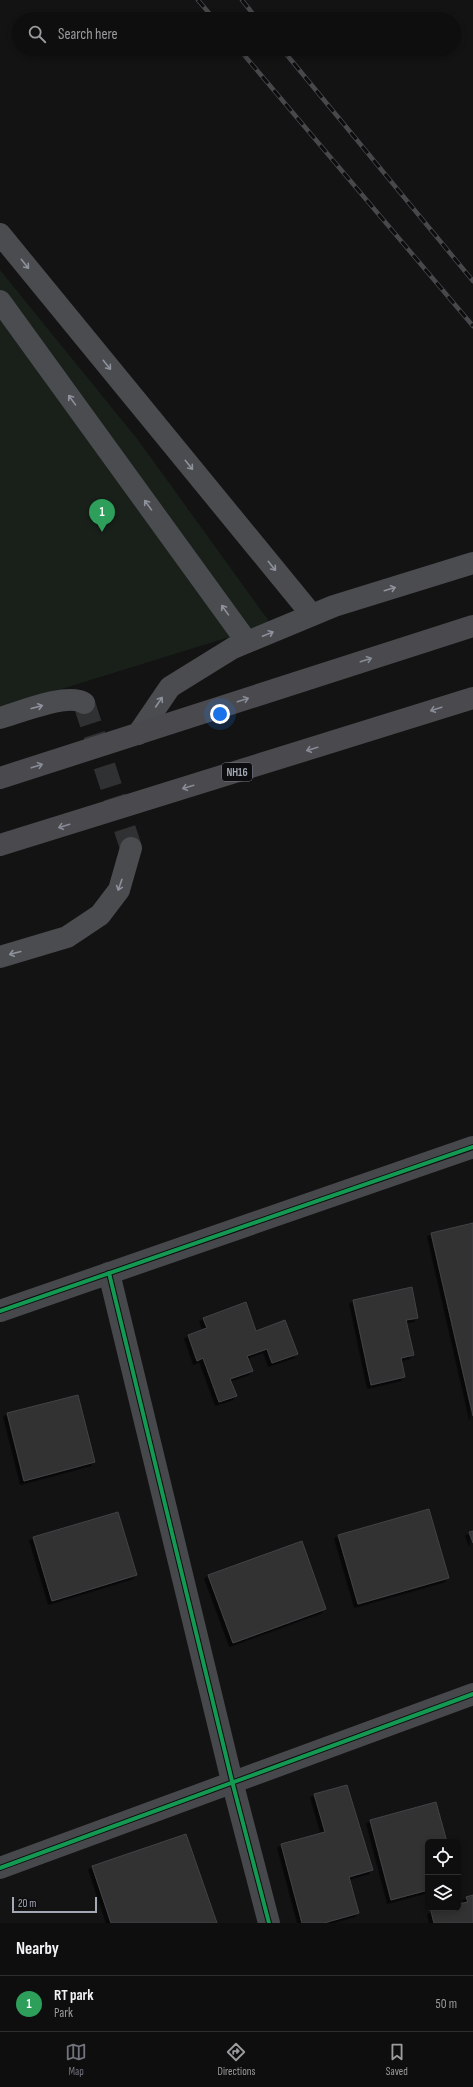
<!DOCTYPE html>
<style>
body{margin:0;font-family:"Sofia Sans Condensed",sans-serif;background:#1c1c1c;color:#f1f3f6}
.controls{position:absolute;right:12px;bottom:12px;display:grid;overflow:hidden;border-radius:6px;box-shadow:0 2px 6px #0003}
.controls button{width:36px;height:36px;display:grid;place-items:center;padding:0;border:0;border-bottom:1px solid #2e2e2e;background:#0e0e0e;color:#f1f3f6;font:20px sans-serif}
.scale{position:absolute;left:12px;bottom:10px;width:85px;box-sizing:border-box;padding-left:4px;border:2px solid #a3a9b5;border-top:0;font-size:11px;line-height:14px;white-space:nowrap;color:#a3a9b5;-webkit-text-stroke:3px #0d0d0f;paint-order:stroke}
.you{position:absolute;left:220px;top:714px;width:14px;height:14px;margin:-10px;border:3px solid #fff;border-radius:50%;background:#1a73e8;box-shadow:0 0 0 6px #1a73e833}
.badge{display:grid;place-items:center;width:26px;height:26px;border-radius:50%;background:#71747c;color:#fff;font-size:13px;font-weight:700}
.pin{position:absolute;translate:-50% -33px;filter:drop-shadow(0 1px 2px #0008)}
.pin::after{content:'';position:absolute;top:21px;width:14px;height:12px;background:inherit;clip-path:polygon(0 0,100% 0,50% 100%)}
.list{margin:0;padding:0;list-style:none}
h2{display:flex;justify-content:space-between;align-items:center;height:52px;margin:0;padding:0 16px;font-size:17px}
h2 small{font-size:13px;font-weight:400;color:#9b9c9e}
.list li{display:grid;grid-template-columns:26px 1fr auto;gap:12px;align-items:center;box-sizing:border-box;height:56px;padding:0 16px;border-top:1px solid #2e2e2e}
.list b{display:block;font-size:15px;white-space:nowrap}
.list p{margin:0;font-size:13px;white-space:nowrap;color:#9b9c9e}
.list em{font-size:13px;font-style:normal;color:#9b9c9e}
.icon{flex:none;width:22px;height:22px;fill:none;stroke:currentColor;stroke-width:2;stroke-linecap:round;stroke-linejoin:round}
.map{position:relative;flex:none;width:473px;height:1923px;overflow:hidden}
.search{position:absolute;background:#0e0e0e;box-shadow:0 2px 6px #0003;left:12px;right:12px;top:12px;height:44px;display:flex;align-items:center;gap:10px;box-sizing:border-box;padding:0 14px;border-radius:22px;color:#9b9c9e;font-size:15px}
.sheet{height:108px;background:#0e0e0e}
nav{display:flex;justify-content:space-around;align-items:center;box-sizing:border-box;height:56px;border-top:1px solid #2e2e2e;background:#0e0e0e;font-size:11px;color:#9b9c9e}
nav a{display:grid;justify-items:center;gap:2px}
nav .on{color:#71747c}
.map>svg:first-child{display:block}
.green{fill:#19201a}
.building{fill:#313132;stroke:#424347;filter:url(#shadow)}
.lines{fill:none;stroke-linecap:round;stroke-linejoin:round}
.secondary-tunnel{stroke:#303133;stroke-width:22;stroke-dasharray:22 11;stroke-linecap:butt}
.street{stroke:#47484c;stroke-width:22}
.secondary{stroke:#4b4c50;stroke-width:22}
.highway{stroke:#4a4a4e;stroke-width:22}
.rail-casing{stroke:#47484b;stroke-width:4.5}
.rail{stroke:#0d0d0f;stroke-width:3;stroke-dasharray:9;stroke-linecap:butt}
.cycleway-casing{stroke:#0d0d0f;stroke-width:6}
.cycleway{stroke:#139951;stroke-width:4}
.oneway{stroke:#8d929c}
.oneway2{stroke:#888c96}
.labels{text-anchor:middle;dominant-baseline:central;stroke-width:4;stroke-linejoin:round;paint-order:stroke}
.shield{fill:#0d0d0f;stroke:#767a83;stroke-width:1}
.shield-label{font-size:11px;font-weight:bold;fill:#a3a9b5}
</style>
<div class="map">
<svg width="473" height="1923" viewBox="0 0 473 1923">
<defs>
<filter id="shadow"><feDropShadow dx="-3.5" dy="3.5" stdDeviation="0" flood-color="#0009"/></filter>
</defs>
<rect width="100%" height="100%" fill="#131313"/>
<path class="green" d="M0 270 138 440 271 624 0 708Z"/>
<g class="building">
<path d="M473 1223V1416L431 1233Z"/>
<path d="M412 1287 418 1318 406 1320 414 1355 401 1358 405 1377 371 1385 353 1300Z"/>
<path d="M246 1302 256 1331 285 1320 298 1354 272 1363 267 1349 247 1356 253 1371 230 1379 237 1396 219 1402 203 1358 197 1361 188 1335 207 1328 203 1318Z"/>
<path d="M78 1395 95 1462 24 1481 7 1413Z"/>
<path d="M429 1509 449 1578 358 1604 338 1535Z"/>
<path d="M118 1512 137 1575 52 1601 33 1537Z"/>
<path d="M473 1531V1543L469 1532Z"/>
<path d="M302 1541 326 1609 233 1643 208 1575Z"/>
<path d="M347 1785 373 1870 349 1877 359 1913 324 1923H302L281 1844 325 1832 314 1794Z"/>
<path d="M436 1802 447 1842H428V1890L391 1900 370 1820Z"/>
<path d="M186 1834 217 1923H111L92 1866Z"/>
<path d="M473 1895V1923H434L431 1911 443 1908H458V1904L468 1902 466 1897Z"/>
</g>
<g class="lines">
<path class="secondary-tunnel" d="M84 703 131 848"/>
<g class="street">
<path d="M109 1273 232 1781 269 1923"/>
<path d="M0 1311 473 1147"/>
<path d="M0 1868 473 1694"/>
</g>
<g class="secondary">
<path d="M0 234 312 615"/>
<path d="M0 301 247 642"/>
<path d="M0 718C18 713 68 692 84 703"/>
<path d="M138 734 170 687 233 648 334 606 473 563"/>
<path d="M0 957 67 937 100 915 119 890 131 848"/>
</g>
<g class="highway">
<path d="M0 778 473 626"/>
<path d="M0 845 473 698"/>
</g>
<g class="rail-casing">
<g id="rail">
<path d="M198 0 214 19"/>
<path d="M242 0 257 19"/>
<path d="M239 49 473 326"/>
<path d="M282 49 473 281"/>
</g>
</g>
<use href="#rail" class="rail"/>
<g class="cycleway-casing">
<g id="cycleway">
<path d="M109 1273 232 1781 269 1923"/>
<path d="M0 1311 473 1147"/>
<path d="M0 1868 473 1694"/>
</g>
</g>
<use href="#cycleway" class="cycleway"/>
</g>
<defs><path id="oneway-shaft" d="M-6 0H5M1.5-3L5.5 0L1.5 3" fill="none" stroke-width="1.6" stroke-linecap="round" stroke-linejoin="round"/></defs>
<g class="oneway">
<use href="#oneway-shaft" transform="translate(25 264) rotate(51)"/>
<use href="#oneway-shaft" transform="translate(107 365) rotate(51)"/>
<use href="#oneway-shaft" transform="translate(72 400) rotate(-126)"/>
<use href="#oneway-shaft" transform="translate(189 465) rotate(51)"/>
<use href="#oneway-shaft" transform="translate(148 505) rotate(-126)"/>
<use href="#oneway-shaft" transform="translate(272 566) rotate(51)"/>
<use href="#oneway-shaft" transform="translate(390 589) rotate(-17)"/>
<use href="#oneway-shaft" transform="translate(225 610) rotate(-126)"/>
<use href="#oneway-shaft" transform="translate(268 634) rotate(-22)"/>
<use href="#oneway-shaft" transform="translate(159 702) rotate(-56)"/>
<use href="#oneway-shaft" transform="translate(37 707) rotate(-15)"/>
<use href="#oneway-shaft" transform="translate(120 885) rotate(109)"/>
<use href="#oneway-shaft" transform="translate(15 953) rotate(165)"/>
</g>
<g class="oneway2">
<use href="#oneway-shaft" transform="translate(366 660) rotate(-18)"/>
<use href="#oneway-shaft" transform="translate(243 700) rotate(-18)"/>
<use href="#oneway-shaft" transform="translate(436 709) rotate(162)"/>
<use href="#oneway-shaft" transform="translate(312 749) rotate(163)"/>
<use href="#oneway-shaft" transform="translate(37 766) rotate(-18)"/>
<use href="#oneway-shaft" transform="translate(188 787) rotate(163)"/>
<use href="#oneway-shaft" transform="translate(64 826) rotate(163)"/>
</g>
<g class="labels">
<rect class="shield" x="222" y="763" width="30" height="18" rx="3"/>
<g class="shield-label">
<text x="237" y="772">NH16</text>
</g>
</g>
</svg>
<div class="controls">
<button><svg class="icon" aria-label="locate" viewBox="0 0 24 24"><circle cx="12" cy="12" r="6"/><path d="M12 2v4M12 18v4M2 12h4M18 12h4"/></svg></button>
<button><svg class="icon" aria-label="layers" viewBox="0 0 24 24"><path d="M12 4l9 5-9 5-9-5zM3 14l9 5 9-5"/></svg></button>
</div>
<div class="scale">20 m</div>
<div class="you"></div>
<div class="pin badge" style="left:102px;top:532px;background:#2e9e5b">1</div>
<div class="search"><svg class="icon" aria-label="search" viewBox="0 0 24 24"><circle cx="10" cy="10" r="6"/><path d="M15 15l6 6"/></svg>Search here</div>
</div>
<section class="sheet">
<h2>Nearby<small></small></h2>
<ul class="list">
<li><span class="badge" style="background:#2e9e5b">1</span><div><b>RT park</b><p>Park</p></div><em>50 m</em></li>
</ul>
</section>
<nav>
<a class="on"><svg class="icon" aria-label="map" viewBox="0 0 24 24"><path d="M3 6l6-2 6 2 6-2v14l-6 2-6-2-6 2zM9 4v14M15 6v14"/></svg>Map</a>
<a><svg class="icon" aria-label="directions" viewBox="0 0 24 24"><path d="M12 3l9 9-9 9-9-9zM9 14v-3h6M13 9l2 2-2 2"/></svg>Directions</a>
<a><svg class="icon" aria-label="saved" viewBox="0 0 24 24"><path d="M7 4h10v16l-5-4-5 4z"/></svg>Saved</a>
</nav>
